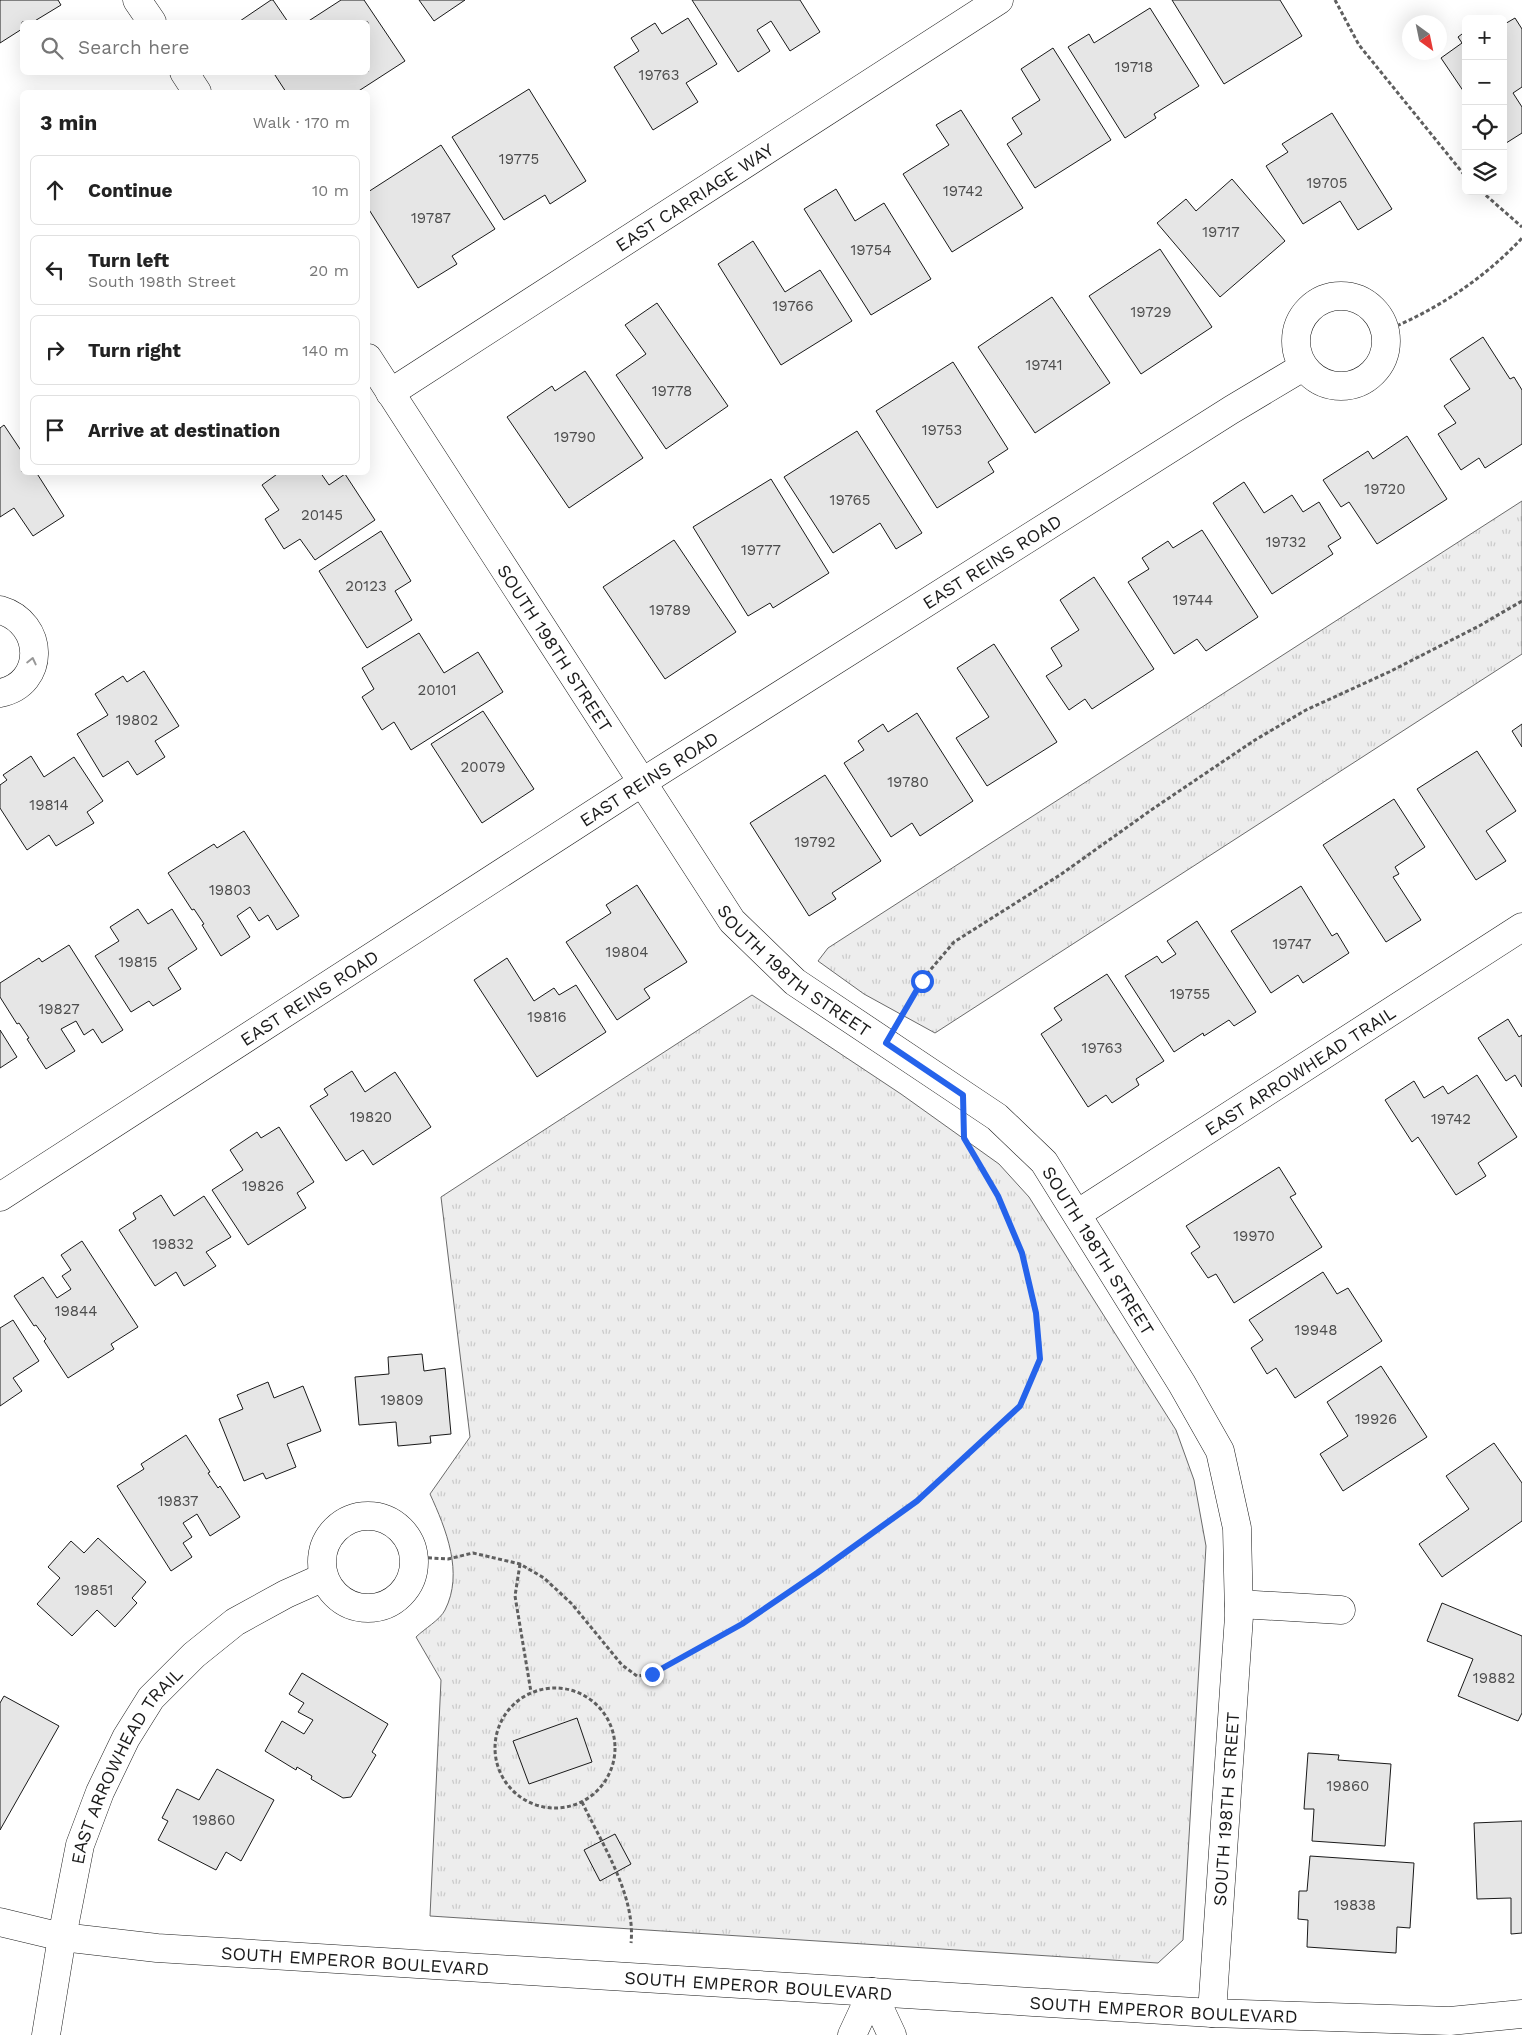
<!DOCTYPE html>
<meta charset="utf-8">
<style>
body{margin:0;font-family:"Work Sans",sans-serif;background:#f2f2f2;color:#222}
.controls{position:absolute;right:15px;top:15px;display:grid;overflow:hidden;border-radius:8px;box-shadow:0 5px 20px #0002}
.controls button{width:45px;height:45px;display:grid;place-items:center;padding:0;border:0;border-bottom:1px solid #e0e0e0;background:#fff;color:#222;font:25px sans-serif}
.compass{position:absolute;left:1402px;top:15px;width:45px;height:45px;border-radius:50%;background:#fff;box-shadow:0 5px 20px #0002;rotate:147deg}
.stop{position:absolute;width:15px;height:15px;margin:-11px;border:4px solid #2563eb;border-radius:50%;background:#fff}
.stop.end{background:#2563eb;border-color:#fff;box-shadow:0 1px 5px #0008}
.list{margin:0;padding:0;list-style:none}
h2{display:flex;justify-content:space-between;align-items:center;height:65px;margin:0;padding:0 20px;font-size:21px}
h2 small{font-size:16px;font-weight:400;color:#767676}
.list li{display:grid;grid-template-columns:32px 1fr auto;gap:15px;align-items:center;box-sizing:border-box;height:70px;margin:0 10px 10px;padding:0 10px;border:1px solid #e0e0e0;border-radius:8px}
.list b{display:block;font-size:19px;white-space:nowrap}
.list p{margin:0;font-size:16px;white-space:nowrap;color:#767676}
.list em{font-size:16px;font-style:normal;color:#767676}
.icon{flex:none;width:28px;height:28px;fill:none;stroke:currentColor;stroke-width:2;stroke-linecap:round;stroke-linejoin:round}
.map{position:relative;flex:none;width:1522px;height:2035px;overflow:hidden}
.search{position:absolute;background:#fff;box-shadow:0 5px 20px #0002;left:20px;top:20px;width:350px;height:55px;display:flex;align-items:center;gap:12px;box-sizing:border-box;padding:0 18px;border-radius:8px;color:#767676;font-size:19px}
.panel{position:absolute;background:#fff;box-shadow:0 5px 20px #0002;left:20px;top:90px;width:350px;height:385px;border-radius:8px}
.map>svg:first-child{display:block}
.park{fill:url(#park-tufts);stroke:#6a6a6a}
.building{fill:#e6e6e6;stroke:#1a1a1a}
.lines{fill:none;stroke-linecap:round;stroke-linejoin:round}
.minor-casing{stroke:#1a1a1a;stroke-width:29}
.path{stroke:#5f5f5f;stroke-width:3;stroke-dasharray:4 2.5;stroke-linecap:butt}
.minor{stroke:#fff;stroke-width:28}
.oneway{stroke:#989898}
.route{stroke:#2563eb;stroke-width:6}
.labels{text-anchor:middle;dominant-baseline:central;stroke-width:4;stroke-linejoin:round;paint-order:stroke}
.number-label{font-size:15px;fill:#4d4d4d}
.street-label{font-size:18px;fill:#1a1a1a;stroke:#fff}
</style>
<div class="map">
<svg width="1522" height="2035" viewBox="0 0 1522 2035">
<defs>
<pattern id="park-tufts" width="24" height="20" patternUnits="userSpaceOnUse" patternTransform="scale(1.25)"><rect width="24" height="20" fill="#ededed"/><path d="M3 7l-1-3M5 7V3M7 7l1-3M15 17l-1-3M17 17v-4M19 17l1-3" fill="none" stroke="#cbcbcb"/></pattern>
</defs>
<rect width="100%" height="100%" fill="#fff"/>
<g class="park">
<path d="M1522 501V654L935 1033 864 994 818 961 828 948Z"/>
<path d="M752 995 901 1094 999 1164 1029 1197 1176 1430 1194 1480 1206 1546 1183 1940 1158 1963 430 1916 441 1680 416 1637C424 1629 440 1620 445 1610 464 1573 446 1529 430 1494L470 1437 441 1197Z"/>
</g>
<g class="building">
<path d="M0 0H58L61 5 33 22H22V29L0 43Z"/>
<path d="M271 0H273L288 22H241L240 21Z"/>
<path d="M341 0H364L405 61 357 92H286L273 72H368V22H307Z"/>
<path d="M419 0H465L434 21Z"/>
<path d="M692 0H800L820 32 790 51 771 21 757 30 770 51 738 72Z"/>
<path d="M1172 0H1280L1302 36 1224 84Z"/>
<path d="M1150 8 1199 86 1154 114 1156 118 1125 138 1068 47 1089 34 1094 43Z"/>
<path d="M688 18 717 64 686 83 698 102 653 130 614 67 639 51 631 38 655 23 662 34Z"/>
<path d="M1515 18 1522 29V87L1513 93 1522 107V133L1503 145V25Z"/>
<path d="M1466 31V95L1441 58 1462 43 1458 37Z"/>
<path d="M1053 48 1111 140 1035 188 1007 144 1022 134 1012 118 1040 100 1021 69Z"/>
<path d="M529 89 586 181 550 204 545 195 504 220 452 137Z"/>
<path d="M961 110 1023 208 952 252 903 174 949 145 936 125Z"/>
<path d="M1332 113 1392 209 1358 230 1340 201 1303 224 1266 166 1288 152 1282 144Z"/>
<path d="M441 145 495 229 452 256 457 264 418 288 368 208V192Z"/>
<path d="M1232 179 1285 241 1220 297 1157 223 1186 199 1196 211Z"/>
<path d="M836 189 855 221 884 203 931 279 871 315 804 209Z"/>
<path d="M753 241 785 292 820 270 852 321 781 365 718 264Z"/>
<path d="M1160 249 1212 327 1141 374 1089 296Z"/>
<path d="M1052 297 1110 383 1035 433 978 347Z"/>
<path d="M657 303 728 406 666 449 616 375 646 354 625 325Z"/>
<path d="M1483 337 1510 379 1514 377 1522 390V444L1485 468 1479 458 1461 470 1438 434 1456 423 1444 406 1470 389 1450 359Z"/>
<path d="M953 362 1008 449 988 462 994 472 937 508 876 411Z"/>
<path d="M585 371 643 458 569 508 507 417 552 386 555 391Z"/>
<path d="M4 425 22 452V472H36L64 516 33 536 14 508 0 517V428Z"/>
<path d="M857 431 922 533 896 549 880 523 833 553 784 477Z"/>
<path d="M1407 436 1447 499 1377 544 1349 502 1341 507 1323 480 1368 451 1373 459Z"/>
<path d="M280 472H320L329 485 345 474 375 520 315 560 300 539 284 549 265 519 279 510 262 485Z"/>
<path d="M771 479 829 573 773 608 770 603 748 616 693 527Z"/>
<path d="M1244 482 1264 513 1292 495 1303 512 1319 502 1341 538 1328 546 1333 554 1272 594 1213 503Z"/>
<path d="M1202 530 1258 617 1206 651 1197 639 1174 654 1128 582 1149 569 1142 558 1168 541 1173 548Z"/>
<path d="M381 531 411 581 395 591 412 620 367 648 319 571Z"/>
<path d="M674 540 736 632 665 679 603 587Z"/>
<path d="M1094 577 1154 669 1092 709 1085 699 1069 710 1046 676 1062 666 1051 648 1079 630 1060 600Z"/>
<path d="M419 633 444 673 478 652 503 692 411 750 394 722 382 730 362 697 374 689 362 668Z"/>
<path d="M994 644 1057 742 987 786 956 738 989 717 957 668Z"/>
<path d="M144 671 179 726 155 741 165 757 137 775 128 761 103 777 77 734 108 715 95 694 123 676 127 682Z"/>
<path d="M483 711 534 789 482 823 431 744Z"/>
<path d="M917 713 973 801 920 836 912 823 891 837 844 763 864 750 858 741 883 724 888 732Z"/>
<path d="M1522 724V747L1512 731Z"/>
<path d="M1477 751 1516 811 1486 831 1506 861 1476 880 1417 789Z"/>
<path d="M31 756 44 777 74 757 103 801 87 812 94 823 56 846 49 835 27 850 0 808V785L7 780 3 775Z"/>
<path d="M825 775 881 861 832 893 836 899 809 916 750 823Z"/>
<path d="M1394 799 1425 847 1395 867 1399 874 1393 877 1421 920 1386 942 1323 845Z"/>
<path d="M244 831 299 916 277 930 268 915 259 921 250 907 237 916 250 937 221 956 202 925 204 924 194 909 192 910 168 873 214 844 217 848Z"/>
<path d="M637 885 687 962 644 989 650 998 617 1020 566 942 611 913 606 905Z"/>
<path d="M1301 886 1332 936 1337 933 1349 953 1303 983 1298 975 1271 993 1231 931Z"/>
<path d="M138 909 148 924 172 909 197 949 168 968 181 989 153 1006 149 1001 131 1012 95 956 119 941 110 927Z"/>
<path d="M1197 921 1256 1012 1234 1026 1229 1020 1204 1036 1203 1033 1174 1052 1125 976 1157 956 1162 963 1176 954 1167 941Z"/>
<path d="M69 945 123 1030 102 1043 93 1029 84 1035 76 1021 61 1029 75 1051 46 1069 27 1039 29 1038 19 1023 17 1024 0 997V983L39 958 42 962Z"/>
<path d="M507 958 534 1001 554 988 559 995 576 985 606 1032 537 1077 474 980Z"/>
<path d="M1107 974 1164 1061 1136 1079 1139 1085 1112 1103 1106 1095 1088 1107 1041 1034 1062 1020 1054 1008Z"/>
<path d="M1508 1019 1519 1037 1522 1035V1087L1515 1075 1506 1081 1478 1038Z"/>
<path d="M0 1030 17 1057 0 1068Z"/>
<path d="M352 1071 365 1092 395 1072 431 1127 373 1165 363 1150 346 1161 310 1106 328 1095 324 1089Z"/>
<path d="M1477 1075 1517 1137 1478 1163 1486 1176 1456 1195 1418 1137 1412 1142 1385 1100 1414 1081 1424 1098 1443 1086 1448 1094Z"/>
<path d="M279 1127 314 1182 297 1193 306 1208 248 1245 212 1190 243 1170 230 1150 257 1132 261 1138Z"/>
<path d="M1279 1167 1296 1194 1290 1197 1322 1247 1234 1303 1216 1274 1208 1278 1191 1253 1200 1247 1186 1226Z"/>
<path d="M161 1195 174 1216 204 1196 231 1237 206 1252 216 1266 184 1286 176 1272 155 1286 119 1230 136 1219 133 1213Z"/>
<path d="M82 1241 138 1327 111 1344 114 1349 68 1378 44 1341 46 1339 36 1325 34 1326 14 1296 43 1277 57 1298 71 1289 62 1276 71 1270 61 1255Z"/>
<path d="M1323 1272 1337 1294 1348 1288 1382 1341 1295 1398 1276 1368 1267 1374 1251 1348 1263 1340 1249 1320Z"/>
<path d="M13 1320 39 1361 13 1378 22 1391 0 1406V1328Z"/>
<path d="M422 1354 424 1371 445 1368 451 1434 430 1436 431 1443 398 1446 396 1422 359 1425 355 1377 389 1374 388 1357Z"/>
<path d="M1381 1366 1427 1437 1343 1491 1320 1454 1348 1436 1327 1402Z"/>
<path d="M268 1382 274 1398 303 1386 321 1431 287 1444 296 1467 266 1479 263 1473 244 1481 219 1419 243 1409 237 1395Z"/>
<path d="M186 1435 210 1472 208 1473 218 1488 220 1486 240 1517 210 1536 197 1514 183 1523 192 1537 183 1543 192 1557 171 1571 117 1486 144 1469 141 1464Z"/>
<path d="M1494 1443 1522 1483V1521L1442 1577 1419 1544 1469 1509 1446 1476Z"/>
<path d="M98 1538 146 1582 132 1598 137 1603 115 1627 97 1610 72 1636 37 1604 60 1578 48 1567 71 1541 84 1553Z"/>
<path d="M1442 1603 1522 1636V1713L1518 1721 1458 1696 1473 1659 1427 1641Z"/>
<path d="M302 1673 388 1724 372 1752 376 1755 351 1797 343 1798 311 1779 312 1776 297 1767 296 1770 265 1751 282 1721 304 1734 313 1720 298 1712 304 1703 289 1694Z"/>
<path d="M4 1696 59 1726 0 1830V1703Z"/>
<path d="M577 1718 592 1762 529 1784 513 1741Z"/>
<path d="M1308 1753 1339 1755 1338 1760 1391 1764 1385 1846 1312 1841 1314 1809H1304Z"/>
<path d="M217 1769 274 1800 241 1861 226 1852 216 1870 158 1840 168 1821 162 1818 177 1789 199 1800Z"/>
<path d="M1522 1821V1933L1511 1934V1898L1477 1899 1474 1823Z"/>
<path d="M615 1834 631 1864 600 1881 584 1850Z"/>
<path d="M1310 1856 1414 1863 1410 1928 1397 1927 1396 1953 1307 1947 1308 1920 1298 1919 1299 1891H1307Z"/>
</g>
<g class="lines">
<g class="minor-casing">
<g id="minor">
<path d="M137 0 152 22"/>
<path d="M184 72 197 92"/>
<circle cx="1341" cy="341" r="45"/>
<path id="s1" d="M368 358 732 921 795 982 997 1117 1044 1162 1182 1384 1220 1451 1237 1528 1239 1616 1212 2013"/>
<path id="s2" d="M390 393 999 0"/>
<path d="M0 610C45 623 46 684 0 693"/>
<path id="s3" d="M0 1197 641 783 1231 410 1303 367"/>
<path id="s4" d="M1077 1214 1522 927"/>
<circle cx="368" cy="1562" r="46"/>
<path d="M1239 1604 1341 1610"/>
<path id="s5" d="M0 1922 62 1937 157 1948 1212 2013 1450 2021 1522 2014"/>
<path d="M872 1992 892 2035"/>
<path id="s6" d="M46 2035 62 1937 80 1845 100 1792 126 1738 151 1698 194 1655 235 1622 286 1594 324 1577"/>
<path d="M852 2035 872 1992"/>
</g>
</g>
<g class="path">
<path d="M1335 0 1359 45 1466 177"/>
<path d="M1481 191 1522 227"/>
<path d="M1385 331C1436 310 1484 279 1522 238"/>
<path d="M903 1013 921 981 954 942 1060 875 1154 808 1255 740 1306 710 1389 672 1479 626 1522 601"/>
<path d="M415 1557 448 1559 473 1553 520 1564 544 1578 572 1604 622 1665 637 1676 652 1674 742 1624 817 1573 917 1501 1019 1406 1040 1359 1036 1313 1022 1253 998 1196 964 1138"/>
<path d="M520 1564 515 1596 531 1692"/>
<circle cx="555" cy="1748" r="60"/>
<path d="M582 1802C602 1844 636 1896 631 1943"/>
</g>
<use href="#minor" class="minor"/>
</g>
<defs><path id="oneway-chevron" d="M-2-3.5L2.5 0L-2 3.5" fill="none" stroke-width="1.6" stroke-linecap="round" stroke-linejoin="round" transform="scale(1.25)"/></defs>
<use class="oneway" href="#oneway-chevron" transform="translate(32 661) rotate(-77)"/>
<g class="lines">
<path class="route" d="M652 1674 742 1624 817 1573 917 1501 1020 1406 1040 1359 1036 1313 1022 1253 998 1196 964 1138 963 1095 886 1043 922 981"/>
</g>
<g class="labels">
<g class="number-label">
<text x="1134" y="67">19718</text>
<text x="659" y="75">19763</text>
<text x="519" y="159">19775</text>
<text x="1327" y="183">19705</text>
<text x="963" y="191">19742</text>
<text x="431" y="218">19787</text>
<text x="1221" y="232">19717</text>
<text x="871" y="250">19754</text>
<text x="793" y="306">19766</text>
<text x="1151" y="312">19729</text>
<text x="1044" y="365">19741</text>
<text x="672" y="391">19778</text>
<text x="942" y="430">19753</text>
<text x="575" y="437">19790</text>
<text x="1385" y="489">19720</text>
<text x="850" y="500">19765</text>
<text x="322" y="515">20145</text>
<text x="1286" y="542">19732</text>
<text x="761" y="550">19777</text>
<text x="366" y="586">20123</text>
<text x="1193" y="600">19744</text>
<text x="670" y="610">19789</text>
<text x="437" y="690">20101</text>
<text x="137" y="720">19802</text>
<text x="483" y="767">20079</text>
<text x="908" y="782">19780</text>
<text x="49" y="805">19814</text>
<text x="815" y="842">19792</text>
<text x="230" y="890">19803</text>
<text x="1292" y="944">19747</text>
<text x="627" y="952">19804</text>
<text x="138" y="962">19815</text>
<text x="1190" y="994">19755</text>
<text x="59" y="1009">19827</text>
<text x="547" y="1017">19816</text>
<text x="1102" y="1048">19763</text>
<text x="371" y="1117">19820</text>
<text x="1451" y="1119">19742</text>
<text x="263" y="1186">19826</text>
<text x="1254" y="1236">19970</text>
<text x="173" y="1244">19832</text>
<text x="76" y="1311">19844</text>
<text x="1316" y="1330">19948</text>
<text x="402" y="1400">19809</text>
<text x="1376" y="1419">19926</text>
<text x="178" y="1501">19837</text>
<text x="94" y="1590">19851</text>
<text x="1494" y="1678">19882</text>
<text x="1348" y="1786">19860</text>
<text x="214" y="1820">19860</text>
<text x="1355" y="1905">19838</text>
</g>
<g class="street-label">
<text stroke="none"><textPath href="#s2" startOffset="362">EAST CARRIAGE WAY</textPath></text>
<text stroke="none"><textPath href="#s3" startOffset="1178">EAST REINS ROAD</textPath></text>
<text stroke="none"><textPath href="#s1" startOffset="345">SOUTH 198TH STREET</textPath></text>
<text stroke="none"><textPath href="#s3" startOffset="772">EAST REINS ROAD</textPath></text>
<text stroke="none"><textPath href="#s1" startOffset="750">SOUTH 198TH STREET</textPath></text>
<text stroke="none"><textPath href="#s3" startOffset="368">EAST REINS ROAD</textPath></text>
<text stroke="none"><textPath href="#s4" startOffset="265">EAST ARROWHEAD TRAIL</textPath></text>
<text stroke="none"><textPath href="#s1" startOffset="1170">SOUTH 198TH STREET</textPath></text>
<text stroke="none"><textPath href="#s6" startOffset="285">EAST ARROWHEAD TRAIL</textPath></text>
<text transform="translate(1226 1809) rotate(-86)">SOUTH 198TH STREET</text>
<text stroke="none"><textPath href="#s5" startOffset="358">SOUTH EMPEROR BOULEVARD</textPath></text>
<text stroke="none"><textPath href="#s5" startOffset="762">SOUTH EMPEROR BOULEVARD</textPath></text>
<text stroke="none"><textPath href="#s5" startOffset="1168">SOUTH EMPEROR BOULEVARD</textPath></text>
</g>
</g>
</svg>
<div class="controls">
<button>+</button>
<button>−</button>
<button><svg class="icon" aria-label="locate" viewBox="0 0 24 24"><circle cx="12" cy="12" r="6"/><path d="M12 2v4M12 18v4M2 12h4M18 12h4"/></svg></button>
<button><svg class="icon" aria-label="layers" viewBox="0 0 24 24"><path d="M12 4l9 5-9 5-9-5zM3 14l9 5 9-5"/></svg></button>
</div>
<svg class="compass" viewBox="-18 -18 36 36"><path d="M0-13l5 13h-10z" fill="#e53935"/><path d="M0 13l5-13h-10z" fill="#767676"/></svg>
<div class="stop" style="left:922px;top:981px"></div>
<div class="stop end" style="left:652px;top:1674px"></div>
<div class="search"><svg class="icon" aria-label="search" viewBox="0 0 24 24"><circle cx="10" cy="10" r="6"/><path d="M15 15l6 6"/></svg>Search here</div>
<section class="panel">
<h2>3 min<small>Walk · 170 m</small></h2>
<ul class="list">
<li><svg class="icon" aria-label="ahead" viewBox="0 0 24 24"><path d="M12 20V5M6 11l6-6 6 6"/></svg><div><b>Continue</b></div><em>10 m</em></li>
<li><svg class="icon" aria-label="left" viewBox="0 0 24 24"><path d="M17 20v-9H6M10 6l-5 5 5 5"/></svg><div><b>Turn left</b><p>South 198th Street</p></div><em>20 m</em></li>
<li><svg class="icon" aria-label="right" viewBox="0 0 24 24"><path d="M7 20v-9h11M14 6l5 5-5 5"/></svg><div><b>Turn right</b></div><em>140 m</em></li>
<li><svg class="icon" aria-label="arrive" viewBox="0 0 24 24"><path d="M6 21V4h12l-3 4 3 4H6"/></svg><div><b>Arrive at destination</b></div></li>
</ul>
</section>
</div>
